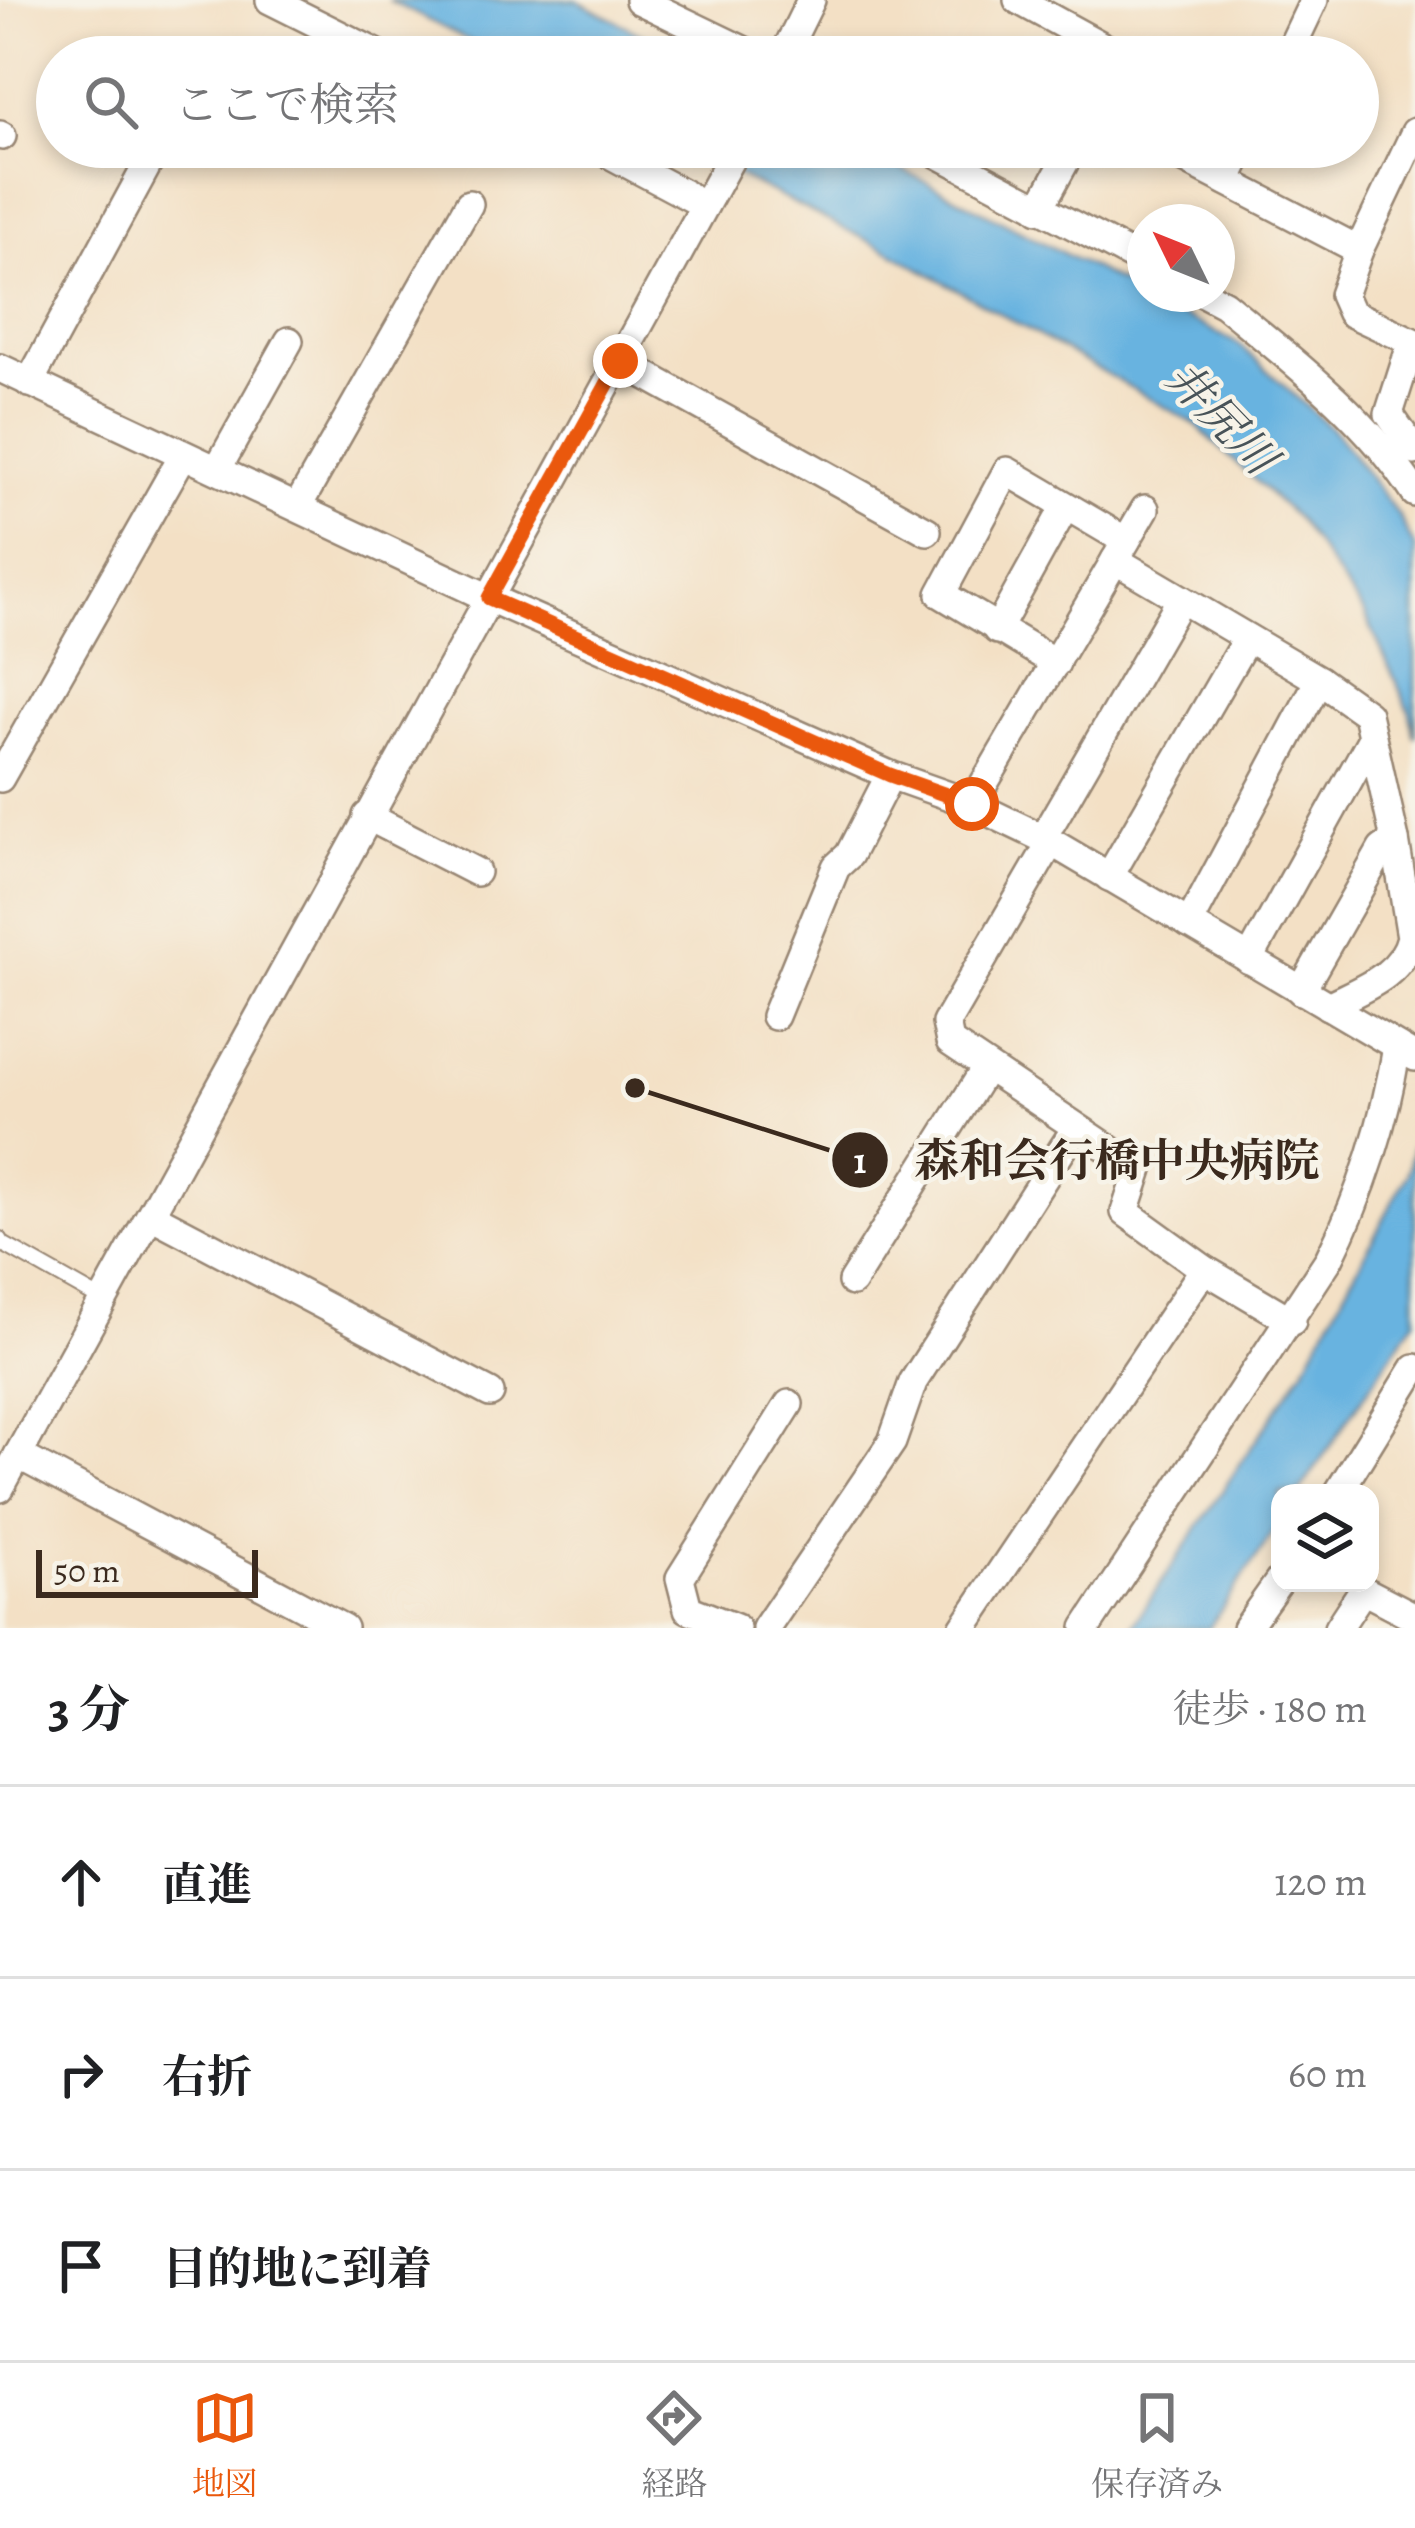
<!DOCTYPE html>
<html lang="ja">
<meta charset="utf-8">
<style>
body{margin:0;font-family:Alegreya,"Noto Serif JP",serif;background:#f6f6f6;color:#202124}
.controls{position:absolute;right:36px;bottom:36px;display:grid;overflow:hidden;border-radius:24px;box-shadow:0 6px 18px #0003}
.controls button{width:108px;height:108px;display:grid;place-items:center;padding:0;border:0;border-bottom:3px solid #e0e0e0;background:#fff;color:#202124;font:60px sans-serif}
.compass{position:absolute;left:1127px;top:204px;width:108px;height:108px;border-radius:50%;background:#fff;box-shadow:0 6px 18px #0003;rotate:313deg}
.scale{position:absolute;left:36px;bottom:30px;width:222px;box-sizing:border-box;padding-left:12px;border:6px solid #3b2a1e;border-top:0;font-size:33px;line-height:42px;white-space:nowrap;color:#3b2a1e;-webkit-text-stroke:9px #f7f3e8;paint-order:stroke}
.stop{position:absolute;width:36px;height:36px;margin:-27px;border:9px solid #ea580c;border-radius:50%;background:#fff}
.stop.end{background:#ea580c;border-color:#fff;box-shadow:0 3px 12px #0008}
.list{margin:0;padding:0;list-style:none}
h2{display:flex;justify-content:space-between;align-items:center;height:156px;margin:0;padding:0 48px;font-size:51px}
h2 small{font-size:39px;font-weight:400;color:#757577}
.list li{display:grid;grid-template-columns:78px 1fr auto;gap:36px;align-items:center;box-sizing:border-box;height:192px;padding:0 48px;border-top:3px solid #e0e0e0}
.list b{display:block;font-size:45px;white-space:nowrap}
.list em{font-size:39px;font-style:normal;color:#757577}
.icon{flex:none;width:66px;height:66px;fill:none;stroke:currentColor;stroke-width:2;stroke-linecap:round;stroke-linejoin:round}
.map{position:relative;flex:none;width:1415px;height:1628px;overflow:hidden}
.search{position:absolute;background:#fff;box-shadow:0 6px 18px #0003;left:36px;right:36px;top:36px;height:132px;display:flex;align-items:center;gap:30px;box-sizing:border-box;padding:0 42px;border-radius:66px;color:#757577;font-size:45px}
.sheet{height:732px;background:#fff}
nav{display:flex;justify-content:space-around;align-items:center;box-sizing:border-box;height:168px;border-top:3px solid #e0e0e0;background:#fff;font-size:33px;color:#757577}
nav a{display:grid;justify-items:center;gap:6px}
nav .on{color:#ea580c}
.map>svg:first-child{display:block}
.water{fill:#67b3e0;stroke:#516e7f;stroke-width:3}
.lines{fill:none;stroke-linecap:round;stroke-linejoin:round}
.service-casing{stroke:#978572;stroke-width:18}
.minor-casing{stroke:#978572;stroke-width:32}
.service{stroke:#fff;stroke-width:14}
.minor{stroke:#fff;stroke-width:27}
.route{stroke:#ea580c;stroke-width:15}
.labels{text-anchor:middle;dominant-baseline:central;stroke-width:9;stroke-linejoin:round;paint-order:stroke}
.water-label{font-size:45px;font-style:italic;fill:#485358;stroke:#f7f3e8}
.leader{fill:none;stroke:#3b2a1e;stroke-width:4.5}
.callout-dot{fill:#3b2a1e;stroke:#f7f3e8;stroke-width:4.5}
.mark-label{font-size:36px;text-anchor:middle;font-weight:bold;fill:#fff}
.callout-label{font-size:45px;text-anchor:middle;font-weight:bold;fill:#3b2a1e;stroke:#f7f3e8;stroke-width:9;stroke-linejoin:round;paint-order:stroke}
</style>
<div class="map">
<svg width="1415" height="1628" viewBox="0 0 1415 1628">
<rect width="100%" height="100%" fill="#f7f3e8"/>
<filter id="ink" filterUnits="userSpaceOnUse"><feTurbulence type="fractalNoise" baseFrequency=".00833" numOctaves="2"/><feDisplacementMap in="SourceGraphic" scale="24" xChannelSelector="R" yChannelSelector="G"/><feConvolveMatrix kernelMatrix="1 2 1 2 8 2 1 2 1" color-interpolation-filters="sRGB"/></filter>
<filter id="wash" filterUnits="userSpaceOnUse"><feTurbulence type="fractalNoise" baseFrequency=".004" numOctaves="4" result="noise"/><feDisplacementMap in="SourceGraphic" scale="48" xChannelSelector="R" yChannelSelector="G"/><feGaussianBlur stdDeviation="2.7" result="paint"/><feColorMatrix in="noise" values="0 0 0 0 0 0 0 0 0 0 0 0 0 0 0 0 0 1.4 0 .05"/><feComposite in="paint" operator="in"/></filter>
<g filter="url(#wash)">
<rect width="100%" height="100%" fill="#f3e0c5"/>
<g class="water">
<path d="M388 0H576L685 57H502Z"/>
<path d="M681 147H859L1238 344 1336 433 1399 516 1415 548V738L1409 710 1365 614 1298 520 1193 423 891 252Z"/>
<path d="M1415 1136V1319L1299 1493H1280V1522L1209 1628H1131L1304 1368 1407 1175Z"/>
</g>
</g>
<g filter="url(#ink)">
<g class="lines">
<g class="service-casing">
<path id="service" d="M0 1239 3 1244 102 1300"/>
</g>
<g class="minor-casing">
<g id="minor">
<path d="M270 0 382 56"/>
<path d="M639 0 757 57"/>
<path d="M1018 0 1122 57"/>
<path d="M783 57 811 0"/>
<path d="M1287 57 1314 0"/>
<path d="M1415 132 1359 250 1343 295 1351 313 1415 343"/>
<path d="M0 135 2 136"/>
<path d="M596 147 705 205"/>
<path d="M925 147 1145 263"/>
<path d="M1161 147 1359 250"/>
<path d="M1227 181 1243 147"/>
<path d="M1039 209 1073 147"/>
<path d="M1205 294 1224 304C1294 362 1365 416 1415 493"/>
<path d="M1412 342 1389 414 1415 451"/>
<path d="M620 361 927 531"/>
<path d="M0 368 489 598 890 775 972 804 1051 842 1415 1057"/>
<path d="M29 383 157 147"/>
<path d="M218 468 289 341"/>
<path d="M298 506 469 204"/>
<path d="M1115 560 1319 680 1367 714 1395 840 1411 937C1402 976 1361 989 1328 1006"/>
<path d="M997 630 1065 507"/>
<path d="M1056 663 941 594 1007 471 1126 541"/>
<path d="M0 778 182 457"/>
<path d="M972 804 1145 509"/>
<path d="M367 816 476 872"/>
<path d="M1052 822 1181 599"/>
<path d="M1109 877 1247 638"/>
<path d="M1189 924 1319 680"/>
<path d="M1249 960 1372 738"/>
<path d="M1301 991 1382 849 1395 840"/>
<path d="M775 1016 836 867 849 855 890 775"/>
<path d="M151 1215 490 1393"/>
<path d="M1204 1269 1292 1321"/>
<path d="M852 1282 986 1068"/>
<path d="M18 1455 343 1628"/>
<path d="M0 1488 737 147"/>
<path d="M1338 1493 1415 1368"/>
<path d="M736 1628 688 1609 680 1578 789 1404"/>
<path d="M766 1628 892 1442 913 1382 1076 1128"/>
<path d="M963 1628 1204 1269 1125 1212 1139 1169 950 1042 946 1023 1051 842"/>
<path d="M1086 1628 1329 1259C1362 1193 1385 1121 1397 1047"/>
<path d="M1246 1628 1280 1580"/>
<path d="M1338 1628 1363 1590 1415 1617"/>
</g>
</g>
<use href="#service" class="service"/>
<use href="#minor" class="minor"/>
</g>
</g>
<g class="lines" filter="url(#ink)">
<path class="route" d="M620 361 489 598 890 775 972 804"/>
</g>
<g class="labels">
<g class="water-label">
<text transform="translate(1221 418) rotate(46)">井尻川</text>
</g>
</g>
<path class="leader" d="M635 1088L860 1160"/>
<g class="callout-dot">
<circle cx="635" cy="1088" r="12"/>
<circle cx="860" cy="1160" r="30"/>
</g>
<g class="mark-label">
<text x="860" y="1173">1</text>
</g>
<g class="callout-label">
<text x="1117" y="1176">森和会行橋中央病院</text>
</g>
</svg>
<div class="controls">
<button><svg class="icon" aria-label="layers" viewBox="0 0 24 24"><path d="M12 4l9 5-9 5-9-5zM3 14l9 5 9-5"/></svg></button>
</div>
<svg class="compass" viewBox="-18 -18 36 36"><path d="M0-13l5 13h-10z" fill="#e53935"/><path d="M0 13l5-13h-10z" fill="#757577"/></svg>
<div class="scale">50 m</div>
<div class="stop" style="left:972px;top:804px"></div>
<div class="stop end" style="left:620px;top:361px"></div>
<div class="search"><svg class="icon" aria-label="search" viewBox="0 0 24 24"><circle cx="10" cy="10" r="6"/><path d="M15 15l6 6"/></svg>ここで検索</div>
</div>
<section class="sheet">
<h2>3 分<small>徒歩 · 180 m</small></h2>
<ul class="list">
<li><svg class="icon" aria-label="ahead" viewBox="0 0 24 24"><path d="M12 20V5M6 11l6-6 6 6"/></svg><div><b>直進</b></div><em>120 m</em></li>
<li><svg class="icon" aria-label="right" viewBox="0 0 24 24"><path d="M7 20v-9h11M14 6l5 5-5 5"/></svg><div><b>右折</b></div><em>60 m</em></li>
<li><svg class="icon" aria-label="arrive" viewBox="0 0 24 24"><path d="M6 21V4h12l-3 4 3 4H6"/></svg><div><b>目的地に到着</b></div></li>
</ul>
</section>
<nav>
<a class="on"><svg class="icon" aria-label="map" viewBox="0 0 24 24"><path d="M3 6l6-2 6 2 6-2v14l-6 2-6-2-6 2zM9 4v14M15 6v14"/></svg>地図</a>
<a><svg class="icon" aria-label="directions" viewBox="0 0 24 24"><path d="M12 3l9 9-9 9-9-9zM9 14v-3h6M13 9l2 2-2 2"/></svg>経路</a>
<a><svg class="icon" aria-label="saved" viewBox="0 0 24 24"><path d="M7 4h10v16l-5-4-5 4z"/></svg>保存済み</a>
</nav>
